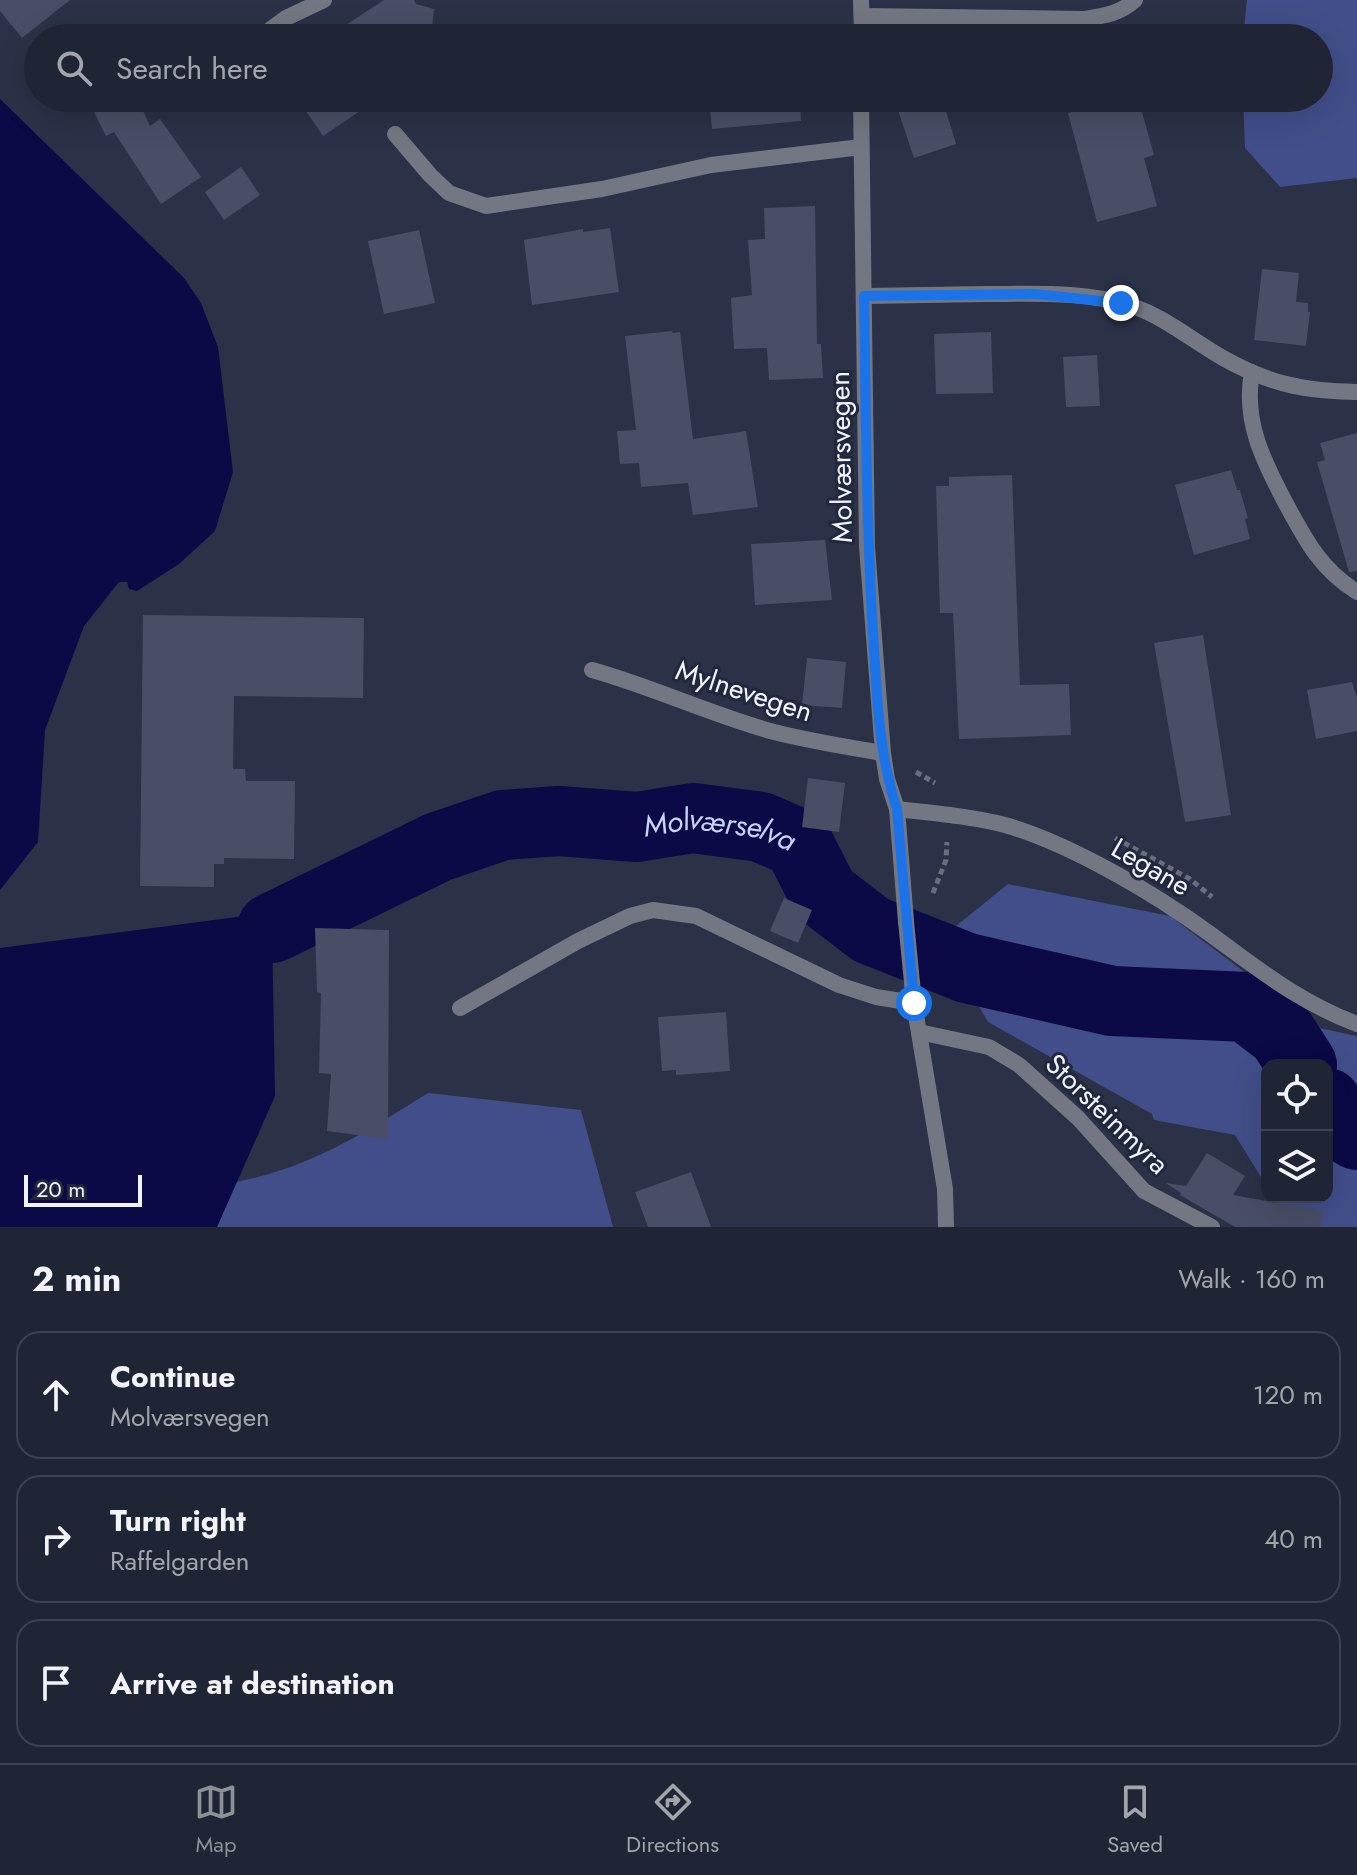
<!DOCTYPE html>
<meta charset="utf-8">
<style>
body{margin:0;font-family:Jost,sans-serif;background:#2d3141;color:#f1f3f6}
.controls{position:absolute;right:24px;bottom:24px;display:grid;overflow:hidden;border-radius:16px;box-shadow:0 8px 32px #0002}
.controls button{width:72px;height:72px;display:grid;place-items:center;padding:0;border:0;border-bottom:2px solid #3d4250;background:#202535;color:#f1f3f6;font:40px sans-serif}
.scale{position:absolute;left:24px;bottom:20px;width:118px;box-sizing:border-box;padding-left:8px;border:4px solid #f1f4fd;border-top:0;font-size:22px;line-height:28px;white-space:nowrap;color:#f1f4fd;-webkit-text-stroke:6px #21273c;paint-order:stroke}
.stop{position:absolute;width:24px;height:24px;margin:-18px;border:6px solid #1a73e8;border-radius:50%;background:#fff}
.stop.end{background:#1a73e8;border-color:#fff;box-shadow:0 2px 8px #0008}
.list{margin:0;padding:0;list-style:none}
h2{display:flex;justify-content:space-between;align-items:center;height:104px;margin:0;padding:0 32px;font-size:34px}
h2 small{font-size:26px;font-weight:400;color:#a2a5ad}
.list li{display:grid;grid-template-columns:52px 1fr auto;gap:24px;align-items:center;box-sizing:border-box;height:128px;margin:0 16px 16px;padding:0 16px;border:2px solid #3d4250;border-radius:24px}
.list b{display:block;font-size:30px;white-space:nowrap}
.list p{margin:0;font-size:26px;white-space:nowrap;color:#a2a5ad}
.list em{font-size:26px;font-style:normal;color:#a2a5ad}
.icon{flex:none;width:44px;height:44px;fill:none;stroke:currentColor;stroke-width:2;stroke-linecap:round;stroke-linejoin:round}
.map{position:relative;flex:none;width:1357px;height:1227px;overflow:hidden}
.search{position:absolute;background:#202535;box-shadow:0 8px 32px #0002;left:24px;right:24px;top:24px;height:88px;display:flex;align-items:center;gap:20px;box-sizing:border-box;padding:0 28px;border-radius:44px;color:#a2a5ad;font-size:30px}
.sheet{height:536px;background:#202535}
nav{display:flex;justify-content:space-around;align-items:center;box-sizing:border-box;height:112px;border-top:2px solid #3d4250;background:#202535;font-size:22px;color:#a2a5ad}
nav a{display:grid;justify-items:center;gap:4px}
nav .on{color:#8c9099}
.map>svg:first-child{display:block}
.green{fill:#414e89}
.water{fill:#0b0946}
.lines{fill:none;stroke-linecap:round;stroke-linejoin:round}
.river{stroke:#0b0946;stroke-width:70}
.building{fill:#484e66}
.path{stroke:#686d7f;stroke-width:5;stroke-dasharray:6 4;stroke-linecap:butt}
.service{stroke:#737783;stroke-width:16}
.minor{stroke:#737783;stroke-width:16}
.tertiary{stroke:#737783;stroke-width:16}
.route{stroke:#1a73e8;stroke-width:10}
.labels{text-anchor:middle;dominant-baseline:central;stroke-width:6;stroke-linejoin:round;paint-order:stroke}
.street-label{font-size:28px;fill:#f1f4fd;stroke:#21273c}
.water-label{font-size:30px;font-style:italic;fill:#c7d3fa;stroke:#21273c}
</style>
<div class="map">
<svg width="1357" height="1227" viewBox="0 0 1357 1227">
<rect width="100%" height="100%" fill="#2b3147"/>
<g class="green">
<path d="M1247 0H1357V178L1280 187 1245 148 1243 98H1319V38H1243Z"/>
<path d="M1008 884 1170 916 1319 1028 1357 1036V1227H1291L1273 1197H1327V1065H1267V1187L1235 1135 1154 1120 1152 1114 988 1022 940 939Z"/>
<path d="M428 1093 581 1110 613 1227H217L236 1182C312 1167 364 1133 428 1093Z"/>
</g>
<g class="water">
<path d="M0 99 184 278 201 303 218 347 233 472 215 531 179 564 137 591 129 589 127 582H119L84 626 45 730 38 842 0 890Z"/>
<path d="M275 912 272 928 275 1096 217 1227H0V948Z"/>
</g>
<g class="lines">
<g class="river">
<path id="s1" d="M272 928 438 847 503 825 559 821 637 827 693 818 761 827 798 843 824 894 871 930 967 968 1112 1001 1247 1007 1282 1034 1302 1065"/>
<path d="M1327 1103 1342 1126 1357 1135"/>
</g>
</g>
<g class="building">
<path d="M0 0H70L22 38 0 11Z"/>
<path d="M384 0H414L416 4 434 9 432 28 418 38H326Z"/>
<path d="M87 98H137L150 126 160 119 201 177 161 204 114 132 106 136Z"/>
<path d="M297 98H379L323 136Z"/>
<path d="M709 98H800L801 121 712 129Z"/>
<path d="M894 98H942L956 144 914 158Z"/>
<path d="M1122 98H1138L1154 155 1144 158 1157 206 1097 222 1068 113Z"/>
<path d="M241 167 260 195 224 220 205 192Z"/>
<path d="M815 206 817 344H821L823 378 769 380 767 348 734 349 731 298 752 295 748 240 765 239 764 208Z"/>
<path d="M610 228 619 292 532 305 524 240 583 229V232Z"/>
<path d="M419 230 435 303 384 314 368 241Z"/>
<path d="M1262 269 1299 273 1296 302 1308 303V312H1310L1306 346 1254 340Z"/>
<path d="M672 331 673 333 680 332 693 439 746 431 758 507 693 515 688 483 641 487 639 463 620 464 617 431 636 430 625 336Z"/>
<path d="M991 332 993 393 936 394 934 334Z"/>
<path d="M1097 355 1100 406 1066 407 1063 357Z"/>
<path d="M1357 433V571L1349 572 1317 462 1325 460 1320 443Z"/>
<path d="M1231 470 1237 490H1240L1248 518 1245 519 1250 539 1194 555 1175 485Z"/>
<path d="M1012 475 1020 685 1069 684 1071 735 959 739 953 613H940L936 486H949V477Z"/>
<path d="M825 540 832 600 755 605 751 544Z"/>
<path d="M143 615 364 618 363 698 234 696 233 769H245L246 781H295L294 859 224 858V864H214V887L140 886Z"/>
<path d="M1203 635 1231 815 1185 822 1154 643Z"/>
<path d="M807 658 846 662 842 708 802 705Z"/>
<path d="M1352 682 1357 698V731L1316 739 1307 690Z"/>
<path d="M808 778 845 783 839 832 802 827Z"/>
<path d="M784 898 812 910 798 943 770 931Z"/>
<path d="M315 928 389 930 388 1139 327 1131 331 1074 319 1073 321 993 317 992Z"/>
<path d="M726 1012 730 1071 676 1075V1070L662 1071 658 1017Z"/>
<path d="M1207 1153 1245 1176 1233 1195 1323 1211 1321 1227H1235L1180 1195 1181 1193 1166 1183 1186 1186Z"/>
<path d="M691 1172 711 1227H648L635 1192Z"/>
</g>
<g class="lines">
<g class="path">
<path d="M916 772 935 783"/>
<path d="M1115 838 1190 879 1212 897"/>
<path d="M933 893 946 860 947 842"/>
</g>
<g class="service">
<path d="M259 38 286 18 324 0"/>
<path d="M197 100 199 98"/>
<path d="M592 670C653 687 712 715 774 732 810 741 846 747 883 753"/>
</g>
<g class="minor">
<path d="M862 16 1084 19C1103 16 1120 14 1135 0"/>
<path d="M395 134 430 175 449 193 486 206 602 189 711 165 861 147"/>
<path d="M864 296C905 295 946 295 987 294 1034 294 1087 291 1132 306 1165 317 1193 341 1223 358 1269 384 1304 391 1357 392"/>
<path d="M1252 372C1243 421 1263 460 1285 502 1305 539 1320 569 1357 592"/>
<path d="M897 809C933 813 969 816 1005 825 1062 841 1134 882 1183 915 1244 956 1286 997 1357 1024"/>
<path d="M906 921 914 1003 945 1189 946 1227"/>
<path d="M460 1008 578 941 630 916 653 910 696 916 839 985 876 997 914 1003"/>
<path d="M919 1032 989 1047 1019 1065 1078 1118 1144 1191 1212 1227"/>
</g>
<g class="tertiary">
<path d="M861 0 862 38"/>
<path d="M861 98 867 547 883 753 887 779 897 809 906 921"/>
</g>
</g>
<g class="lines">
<path class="route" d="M914 1003 897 809C878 753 877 692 873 633 866 521 866 409 864 296L1035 294 1121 303"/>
</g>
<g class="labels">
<g class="street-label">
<text transform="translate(841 457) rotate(-91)">Molværsvegen</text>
<text transform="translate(744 691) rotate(18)">Mylnevegen</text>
<text transform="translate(1151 867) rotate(30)">Legane</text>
<text transform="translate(1107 1114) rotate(44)">Storsteinmyra</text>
</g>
<g class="water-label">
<text stroke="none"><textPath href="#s1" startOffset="472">Molværselva</textPath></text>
</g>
</g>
</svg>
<div class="controls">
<button><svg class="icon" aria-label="locate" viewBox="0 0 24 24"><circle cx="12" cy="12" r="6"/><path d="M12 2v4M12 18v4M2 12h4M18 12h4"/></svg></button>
<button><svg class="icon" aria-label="layers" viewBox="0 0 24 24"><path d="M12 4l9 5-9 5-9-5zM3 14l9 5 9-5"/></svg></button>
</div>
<div class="scale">20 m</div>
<div class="stop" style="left:914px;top:1003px"></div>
<div class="stop end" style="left:1121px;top:303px"></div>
<div class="search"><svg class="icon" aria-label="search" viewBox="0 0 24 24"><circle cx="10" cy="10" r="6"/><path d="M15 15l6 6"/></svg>Search here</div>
</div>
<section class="sheet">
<h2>2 min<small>Walk · 160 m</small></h2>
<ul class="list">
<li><svg class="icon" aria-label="ahead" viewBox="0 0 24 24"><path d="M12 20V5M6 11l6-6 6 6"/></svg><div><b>Continue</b><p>Molværsvegen</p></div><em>120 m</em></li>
<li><svg class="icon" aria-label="right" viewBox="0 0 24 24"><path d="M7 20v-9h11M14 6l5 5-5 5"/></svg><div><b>Turn right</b><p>Raffelgarden</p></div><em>40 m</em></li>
<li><svg class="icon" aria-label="arrive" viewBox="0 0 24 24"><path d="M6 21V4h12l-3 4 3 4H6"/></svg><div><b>Arrive at destination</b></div></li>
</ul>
</section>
<nav>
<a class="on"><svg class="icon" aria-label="map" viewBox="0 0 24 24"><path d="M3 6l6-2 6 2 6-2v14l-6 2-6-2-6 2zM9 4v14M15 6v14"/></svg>Map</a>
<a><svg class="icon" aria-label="directions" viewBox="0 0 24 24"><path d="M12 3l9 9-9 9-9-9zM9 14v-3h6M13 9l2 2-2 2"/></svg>Directions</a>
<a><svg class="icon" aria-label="saved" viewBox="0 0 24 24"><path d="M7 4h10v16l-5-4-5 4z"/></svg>Saved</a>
</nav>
